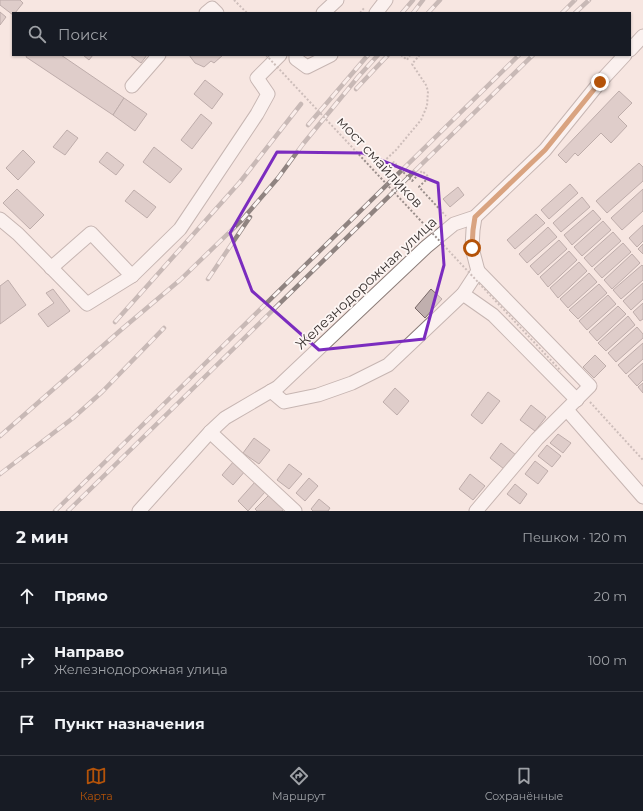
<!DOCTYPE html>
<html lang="ru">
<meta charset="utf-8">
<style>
body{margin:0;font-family:Montserrat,sans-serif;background:#242831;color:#f1f3f6}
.stop{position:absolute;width:12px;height:12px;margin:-9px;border:3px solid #b45309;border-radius:50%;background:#fff}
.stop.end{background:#b45309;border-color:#fff;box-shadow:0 1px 4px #0008}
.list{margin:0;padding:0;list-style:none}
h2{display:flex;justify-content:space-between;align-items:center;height:52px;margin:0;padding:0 16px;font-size:17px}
h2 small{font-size:13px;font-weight:400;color:#9ea1a6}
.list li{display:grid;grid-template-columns:26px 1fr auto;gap:12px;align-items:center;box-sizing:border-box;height:64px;padding:0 16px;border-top:1px solid #363941}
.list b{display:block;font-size:15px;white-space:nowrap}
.list p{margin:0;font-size:13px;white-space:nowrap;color:#9ea1a6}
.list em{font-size:13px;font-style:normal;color:#9ea1a6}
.icon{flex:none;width:22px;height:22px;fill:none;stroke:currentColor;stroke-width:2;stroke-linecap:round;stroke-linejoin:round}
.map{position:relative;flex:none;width:643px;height:511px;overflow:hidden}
.search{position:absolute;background:#171b24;box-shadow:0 1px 3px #0004;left:12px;right:12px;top:12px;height:44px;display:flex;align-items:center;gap:10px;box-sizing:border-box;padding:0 14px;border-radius:0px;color:#9ea1a6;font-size:15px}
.sheet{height:244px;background:#171b24}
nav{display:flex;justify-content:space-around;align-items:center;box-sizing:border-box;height:56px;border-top:1px solid #363941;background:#171b24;font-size:11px;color:#9ea1a6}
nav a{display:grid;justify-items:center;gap:2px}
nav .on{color:#b45309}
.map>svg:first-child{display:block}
.building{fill:#c0afae;stroke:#786867}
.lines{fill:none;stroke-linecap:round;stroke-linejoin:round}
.minor-casing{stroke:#8b7c78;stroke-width:15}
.path{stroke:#9a8e8b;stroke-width:2;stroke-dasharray:2 2;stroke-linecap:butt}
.minor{stroke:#fff;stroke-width:13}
.rail-casing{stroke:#8f8380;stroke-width:4.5}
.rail{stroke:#fdf6f4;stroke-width:3;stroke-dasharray:9;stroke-linecap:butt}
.path-bridge{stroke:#9a8e8b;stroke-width:2;stroke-dasharray:2 2;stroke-linecap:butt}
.route{stroke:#b45309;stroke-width:5}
.marked{fill:none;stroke:#7b2cbf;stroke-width:3;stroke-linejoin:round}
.labels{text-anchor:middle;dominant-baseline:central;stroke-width:3.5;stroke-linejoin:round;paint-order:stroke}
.street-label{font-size:14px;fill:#3b3432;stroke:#fdf6f4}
</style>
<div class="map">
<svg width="643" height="511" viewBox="0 0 643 511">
<rect width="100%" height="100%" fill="#f7e6e1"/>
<g class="building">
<path d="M0 0H20L23 3 15 13H13V15L0 5Z"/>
<path d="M0 12 6 17 0 25Z"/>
<path d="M27 55H61L124 98 113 115 26 57Z"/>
<path d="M83 55H93L89 60Z"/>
<path d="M130 55H147L141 63Z"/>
<path d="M189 55H223L214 63 211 61 204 67 195 63Z"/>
<path d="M205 80 223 94 212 109 194 94Z"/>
<path d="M619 91 632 103 618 117 627 126 611 143 601 133 578 156 575 153 566 163 558 155Z"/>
<path d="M124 98 147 114 135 131 113 115Z"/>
<path d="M201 114 212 123 192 149 181 140Z"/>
<path d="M67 130 78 138 65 155 53 147Z"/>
<path d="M154 147 182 169 170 183 143 162Z"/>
<path d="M23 150 35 162 18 180 6 168Z"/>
<path d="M107 152 124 165 116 175 99 162Z"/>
<path d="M639 163 643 167V181L607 213 596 201Z"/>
<path d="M570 184 578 193 549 219 541 210Z"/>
<path d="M458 187 464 195 450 207 443 199Z"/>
<path d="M17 189 44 215 30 229 3 203Z"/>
<path d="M643 189V211L622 230 611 218Z"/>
<path d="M134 190 156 207 147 218 125 201Z"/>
<path d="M582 197 590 207 561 232 553 223Z"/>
<path d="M593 210 601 219 572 245 564 235Z"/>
<path d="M536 214 545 223 515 249 507 240Z"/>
<path d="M603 221 611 230 582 256 574 247Z"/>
<path d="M643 225V241L637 247 629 238Z"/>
<path d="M548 227 557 237 527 263 519 254Z"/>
<path d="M613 232 621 241 592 267 584 258Z"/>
<path d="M559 240 567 249 538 275 530 266Z"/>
<path d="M623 243 631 252 602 278 594 269Z"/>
<path d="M643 244V254L638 249Z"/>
<path d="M569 251 577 260 548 287 540 277Z"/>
<path d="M632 254 640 263 612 289 604 280Z"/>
<path d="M579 262 587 271 558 298 550 288Z"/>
<path d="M642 265 643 266V280L621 299 613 290Z"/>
<path d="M589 273 597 282 568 308 560 299Z"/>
<path d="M8 280 26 305 0 324V286Z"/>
<path d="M643 283V299L631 310 623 301Z"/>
<path d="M599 284 607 293 578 319 569 310Z"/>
<path d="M53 289 70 311 48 327 38 314 54 303 46 293Z"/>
<path d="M431 289 442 299 425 318 415 308Z"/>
<path d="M608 295 616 304 587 330 579 321Z"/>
<path d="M643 303V319L640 321 633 312Z"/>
<path d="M618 306 626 314 597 341 589 332Z"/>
<path d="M628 316 635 325 606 351 598 343Z"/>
<path d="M637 327 643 334V338L616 362 608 353Z"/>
<path d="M643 343V359L626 374 618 365Z"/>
<path d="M595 355 606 366 594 378 583 367Z"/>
<path d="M643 363V380L637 386 628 376Z"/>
<path d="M643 383V393L638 387Z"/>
<path d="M395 388 409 401 397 415 383 402Z"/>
<path d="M488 392 500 401 482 424 471 415Z"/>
<path d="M531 405 546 417 535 431 520 420Z"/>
<path d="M558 434 571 443 563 453 550 443Z"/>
<path d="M254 438 270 450 259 464 243 453Z"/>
<path d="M501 443 516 455 504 469 490 458Z"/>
<path d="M547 445 561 456 552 467 538 456Z"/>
<path d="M234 461 246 470 233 485 222 475Z"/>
<path d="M535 461 548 471 538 484 525 474Z"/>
<path d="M289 464 302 474 289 489 277 480Z"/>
<path d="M470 474 485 486 473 500 459 489Z"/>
<path d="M309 478 318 486 305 501 296 493Z"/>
<path d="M255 482 265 492 248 511 238 501Z"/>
<path d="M515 484 527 494 520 504 507 494Z"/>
<path d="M269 495 284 509 282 511H257L255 509Z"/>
<path d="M319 499 330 508 328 511H313L311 509Z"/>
</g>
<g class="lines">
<g class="minor-casing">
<g id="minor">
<path d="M206 13 212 8 217 13"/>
<path d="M323 13 337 0"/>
<path d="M376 13 386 0"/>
<path d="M630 50 643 36"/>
<path d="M296 55V59L307 67 331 55"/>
<path d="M132 86 159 55"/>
<path d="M0 219 18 234 87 304 132 276 180 229 257 114 268 94 257 78 280 55"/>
<path d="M51 268 91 233 132 276"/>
<path d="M463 294 493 315 577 400"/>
<path d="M271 391 284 402 318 395 352 383 388 365 463 294 478 271 472 248 473 230 475 217"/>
<path d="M567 410 643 497"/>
<path d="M210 432 295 511"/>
<path d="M139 511 210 432 225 418 278 387 426 247 454 224 475 217 545 150 600 82 625 55"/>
<path d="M476 511 537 439 590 386 478 271"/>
</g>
</g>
<g class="path">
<path d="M234 0 247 13"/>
<path d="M360 13 365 7"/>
<path d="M401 55 407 60 410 55"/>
<path d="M418 55 419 56 412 64 426 85 428 91 427 106 421 120 396 150 380 165 385 170 394 162 402 171 412 181 422 171 429 177 419 187 446 216"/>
<path d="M590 402 643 460"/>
</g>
<use href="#minor" class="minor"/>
<g class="rail-casing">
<g id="rail">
<path d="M402 13 413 0"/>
<path d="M413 13 423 0"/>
<path d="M428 13 440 0"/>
<path d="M562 13 575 0"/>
<path d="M575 13 589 0"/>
<path d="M356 89 388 55"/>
<path d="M308 125 368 55"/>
<path d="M208 279 250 217"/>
<path d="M115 322 240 182 301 104"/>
<path d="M0 436 122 329 180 280 241 221 278 178 303 144 358 77 378 55"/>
<path d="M0 474 73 418 102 392 164 328"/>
<path d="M55 511 519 55"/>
<path d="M68 511 533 55"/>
</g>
</g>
<use href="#rail" class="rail"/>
<path class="path-bridge" d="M266 55 561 371"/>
</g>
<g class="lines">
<path class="route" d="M472 248 473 230 475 217 545 150 600 82"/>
</g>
<path d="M0 0H643V511H0ZM277 152 363 153 438 183 444 265 424 339 319 350 252 291 230 233Z" fill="#f7e6e1" fill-opacity=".55" fill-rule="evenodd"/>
<path class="marked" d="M277 152 363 153 438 183 444 265 424 339 319 350 252 291 230 233Z"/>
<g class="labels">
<g class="street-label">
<text transform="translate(380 162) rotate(47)">мост смайликов</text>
<text transform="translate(366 283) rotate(-43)">Железнодорожная улица</text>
</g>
</g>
</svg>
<div class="stop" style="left:472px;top:248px"></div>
<div class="stop end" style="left:600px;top:82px"></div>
<div class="search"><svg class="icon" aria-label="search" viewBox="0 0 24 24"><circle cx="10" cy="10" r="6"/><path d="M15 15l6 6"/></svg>Поиск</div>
</div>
<section class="sheet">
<h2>2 мин<small>Пешком · 120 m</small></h2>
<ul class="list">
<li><svg class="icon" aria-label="ahead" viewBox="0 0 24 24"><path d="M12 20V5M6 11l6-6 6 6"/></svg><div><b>Прямо</b></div><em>20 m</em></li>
<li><svg class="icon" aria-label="right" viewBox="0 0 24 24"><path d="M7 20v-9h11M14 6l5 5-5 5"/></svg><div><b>Направо</b><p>Железнодорожная улица</p></div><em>100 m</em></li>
<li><svg class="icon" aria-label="arrive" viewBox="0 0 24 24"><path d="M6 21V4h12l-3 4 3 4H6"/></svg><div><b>Пункт назначения</b></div></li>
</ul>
</section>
<nav>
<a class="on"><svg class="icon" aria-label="map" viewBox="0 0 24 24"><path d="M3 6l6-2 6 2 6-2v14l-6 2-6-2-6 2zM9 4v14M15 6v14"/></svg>Карта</a>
<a><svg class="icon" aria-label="directions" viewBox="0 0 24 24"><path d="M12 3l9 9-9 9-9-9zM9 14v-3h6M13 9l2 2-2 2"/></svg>Маршрут</a>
<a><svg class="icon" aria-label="saved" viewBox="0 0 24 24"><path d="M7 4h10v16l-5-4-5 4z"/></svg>Сохранённые</a>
</nav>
